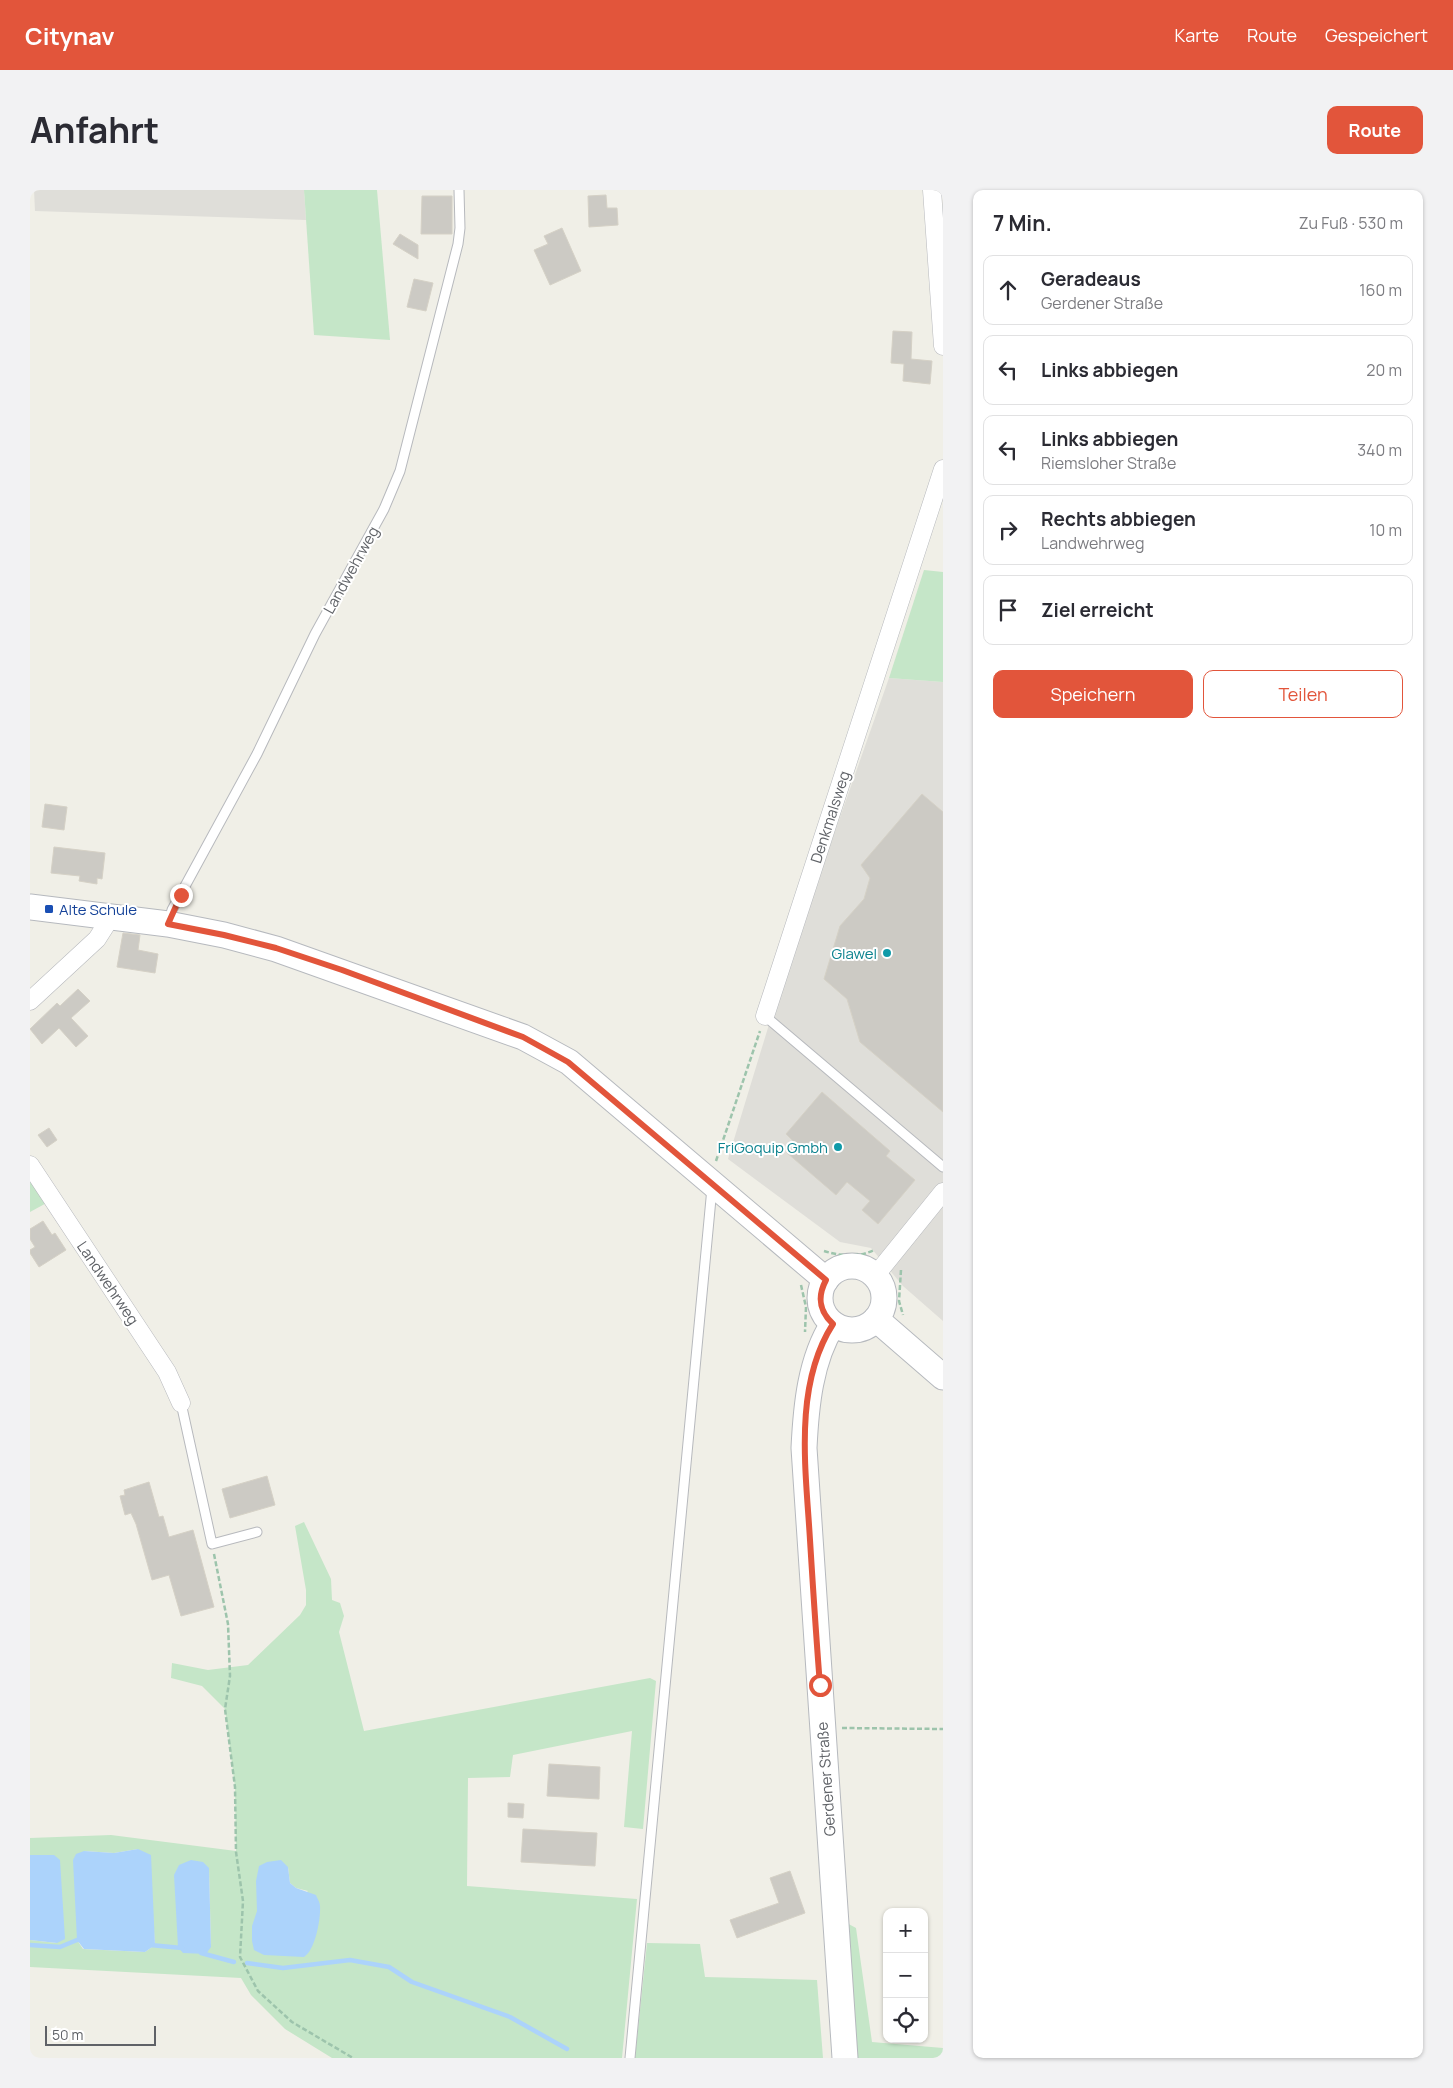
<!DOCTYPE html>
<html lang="de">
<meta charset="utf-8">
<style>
body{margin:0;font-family:Manrope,sans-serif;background:#f2f2f3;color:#2b2b33}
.controls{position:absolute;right:15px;bottom:15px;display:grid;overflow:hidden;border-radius:10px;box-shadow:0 1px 4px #0004}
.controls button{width:45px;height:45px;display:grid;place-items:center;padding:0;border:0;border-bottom:1px solid #e1e1e2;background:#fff;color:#2b2b33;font:25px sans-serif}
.scale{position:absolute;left:15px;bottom:12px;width:111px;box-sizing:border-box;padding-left:5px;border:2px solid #5f6267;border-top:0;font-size:14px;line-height:18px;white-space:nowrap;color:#5f6267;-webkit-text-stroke:4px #fff;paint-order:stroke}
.stop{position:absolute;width:15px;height:15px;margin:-11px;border:4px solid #e2553b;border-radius:50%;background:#fff}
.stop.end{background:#e2553b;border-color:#fff;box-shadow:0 1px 5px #0008}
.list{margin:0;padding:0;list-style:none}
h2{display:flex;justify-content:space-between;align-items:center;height:65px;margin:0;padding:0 20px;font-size:21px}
h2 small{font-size:16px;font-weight:400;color:#7c7c81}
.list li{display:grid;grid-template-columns:32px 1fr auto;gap:15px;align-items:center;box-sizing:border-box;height:70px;margin:0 10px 10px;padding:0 10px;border:1px solid #e1e1e2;border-radius:10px}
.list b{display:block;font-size:19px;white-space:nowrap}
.list p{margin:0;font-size:16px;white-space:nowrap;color:#7c7c81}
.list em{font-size:16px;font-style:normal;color:#7c7c81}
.actions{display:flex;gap:10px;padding:15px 20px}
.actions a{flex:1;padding:11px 0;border:1px solid #e2553b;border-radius:10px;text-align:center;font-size:18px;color:#e2553b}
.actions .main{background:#e2553b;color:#fff}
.icon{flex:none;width:28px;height:28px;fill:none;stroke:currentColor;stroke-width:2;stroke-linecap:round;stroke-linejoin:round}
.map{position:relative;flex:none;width:913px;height:1868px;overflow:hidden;border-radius:10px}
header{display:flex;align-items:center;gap:30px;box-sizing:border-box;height:70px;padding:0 25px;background:#e2553b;color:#fff}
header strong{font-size:24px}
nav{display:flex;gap:28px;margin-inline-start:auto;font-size:18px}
.intro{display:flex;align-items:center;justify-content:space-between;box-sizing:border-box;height:120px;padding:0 30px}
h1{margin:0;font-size:35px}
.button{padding:12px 22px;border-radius:10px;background:#e2553b;color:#fff;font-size:18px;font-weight:700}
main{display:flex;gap:30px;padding:0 30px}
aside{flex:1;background:#fff;border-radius:10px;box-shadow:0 1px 4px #0004}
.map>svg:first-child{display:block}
.industrial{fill:#dfded9}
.green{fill:#c5e6c8;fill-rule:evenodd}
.water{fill:#acd3fb}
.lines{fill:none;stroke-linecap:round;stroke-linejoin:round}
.stream{stroke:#acd3fb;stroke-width:4.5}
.building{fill:#cccac4;stroke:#d5d1c6}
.service-casing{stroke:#b7b9bd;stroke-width:11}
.minor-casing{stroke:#b7b9bd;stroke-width:19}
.secondary-casing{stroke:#b6b9be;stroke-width:27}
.path{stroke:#9dc4ac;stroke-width:2.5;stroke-dasharray:5 2.5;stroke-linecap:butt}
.service{stroke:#fff;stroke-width:9}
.minor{stroke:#fff;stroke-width:18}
.secondary{stroke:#fff;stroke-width:25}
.route{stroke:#e2553b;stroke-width:6}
.transit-dot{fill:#1a4fb4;stroke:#fff;stroke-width:2}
.culture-dot{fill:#0f9aa8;stroke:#fff;stroke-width:2}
.labels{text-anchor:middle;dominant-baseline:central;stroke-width:4;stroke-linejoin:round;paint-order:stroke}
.street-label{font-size:15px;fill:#5f6267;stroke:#fff}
.transit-label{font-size:15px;fill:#164399;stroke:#fff;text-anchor:start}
.culture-label{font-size:15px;fill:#0d838f;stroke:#fff;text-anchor:end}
</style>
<header>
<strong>Citynav</strong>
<nav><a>Karte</a><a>Route</a><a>Gespeichert</a></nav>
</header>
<div class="intro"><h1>Anfahrt</h1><a class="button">Route</a></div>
<main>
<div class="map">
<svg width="913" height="1868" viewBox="0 0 913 1868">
<rect width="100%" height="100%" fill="#f0efe7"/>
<g class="industrial">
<path d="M4 0H274L276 30 5 21Z"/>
<path d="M859 488 913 492V1131L873 1096 841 1058 810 1052 698 969 751 795Z"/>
</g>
<g class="green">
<path d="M274 0H347L360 150 284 145Z"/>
<path d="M894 380 913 382V492L859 488Z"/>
<path d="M0 975 22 1010 0 1022Z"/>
<path d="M274 1332 301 1389 302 1410 310 1413 314 1426 309 1442 334 1541 620 1488 626 1491 613 1639 594 1637 602 1541 483 1565 480 1587 438 1588 437 1696 607 1709 592 1868H302L255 1839 221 1805 211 1788 0 1777V1750L27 1753 24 1665H0V1648L81 1645 206 1661 205 1597 195 1519 172 1496 141 1488 142 1473 178 1480 218 1475 270 1425 276 1415V1400L265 1336ZM108 1659 122 1713 125 1755 115 1762 53 1759 47 1750 54 1661 84 1663ZM258 1677 260 1693 266 1698 278 1701 222 1751C222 1721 242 1700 258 1677ZM179 1679 181 1757H148Z"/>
<path d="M813 1731 826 1738 842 1852 913 1858V1868H824Z"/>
<path d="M617 1753 670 1754 675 1787 787 1790 793 1868H605Z"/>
</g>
<g class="water">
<path d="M108 1659 121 1665 125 1755 115 1762 54 1759 47 1750 43 1670 46 1664 54 1661 84 1663Z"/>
<path d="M0 1665H24L30 1670 35 1749 27 1753 0 1750Z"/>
<path d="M161 1670 173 1672 179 1678 181 1757 176 1764 153 1763 148 1757 144 1685 149 1675Z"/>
<path d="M251 1670 258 1677 260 1693 266 1698 286 1705C287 1708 290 1712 290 1716 291 1729 285 1761 274 1767L234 1765 224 1760 222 1751V1736L227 1721 226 1691 229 1676 237 1672Z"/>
</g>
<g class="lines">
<g class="stream">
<path d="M0 1755 30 1757 47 1750H52"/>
<path d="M120 1755 152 1758"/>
<path d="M171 1763 204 1772"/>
<path d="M217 1773 253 1778 320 1770 359 1777 382 1792 480 1827 537 1859"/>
</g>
</g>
<g class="building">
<path d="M576 5 577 18H587L588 35 559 37 558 6Z"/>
<path d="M392 6H422V44H391Z"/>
<path d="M532 38 551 81 520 95 504 60 518 54 514 46Z"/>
<path d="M370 44 388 55V69L363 54Z"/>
<path d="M384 89 403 93 396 121 377 117Z"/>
<path d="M863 141 882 142 881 169 902 171 900 194 873 191 874 174 861 173Z"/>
<path d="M892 604 913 622V922L830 852 817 809 794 789 810 736 834 709 840 688 831 675Z"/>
<path d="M15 614 37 617 34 640 12 637Z"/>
<path d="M24 657 75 663 72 689 67 688V694L49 691 50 686 21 683Z"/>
<path d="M93 743 110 745 108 760 128 764 125 783 87 777Z"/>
<path d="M48 799 60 811 41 828 58 846 46 857 29 838 12 854 0 839 27 813 30 816Z"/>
<path d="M792 902 860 961 856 966 885 990 848 1034 832 1020 840 1011 817 992 806 1005 756 962 764 952 756 944Z"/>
<path d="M19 938 27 950 17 957 8 945Z"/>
<path d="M13 1031 22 1045 25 1043 36 1060 9 1077 0 1063V1060L5 1057 0 1049V1039Z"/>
<path d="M237 1286 245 1315 200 1328 192 1299Z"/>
<path d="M119 1292 129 1327 133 1326 139 1347 163 1340 184 1417 151 1426 139 1385 122 1390 106 1334 101 1323 95 1325 90 1306 95 1305 94 1300Z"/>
<path d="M519 1574 570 1577 569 1609 517 1606Z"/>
<path d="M478 1613 494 1614 493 1628 478 1627Z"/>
<path d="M493 1639 567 1643 565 1676 491 1672Z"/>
<path d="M760 1681 775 1723 707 1748 700 1730 749 1713 740 1688Z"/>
</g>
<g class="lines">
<g class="service-casing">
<g id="service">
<path d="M138 733 142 720 227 564 285 444 354 319 370 281 428 54 430 38 429 0"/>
<path d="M735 826 913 977"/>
<path d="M151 1213 182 1354 227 1342"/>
<path d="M600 1868 682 998"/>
</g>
</g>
<g class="minor-casing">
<g id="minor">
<path d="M902 0 913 156"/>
<path d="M0 811 67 749 81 727"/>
<path d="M735 826 913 279"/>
<path d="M0 975 137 1182 151 1213"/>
<path d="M845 1086 913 1002"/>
</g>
</g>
<g class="secondary-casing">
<g id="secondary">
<path d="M0 717 138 734 194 745 246 759 493 847 539 872 796 1090"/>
<circle cx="822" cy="1108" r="32"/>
<path d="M846 1129 913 1187"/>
<path d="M803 1134C780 1170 776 1217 774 1258L815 1868"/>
</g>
</g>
<g class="path">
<path d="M686 971 730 841"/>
<path d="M794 1061C810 1066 828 1068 844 1060"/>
<path d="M871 1080 869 1111 873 1125"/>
<path d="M771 1095 776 1117 775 1142"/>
<path d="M184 1364 198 1434 200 1486 195 1519 205 1597 206 1662 213 1711 210 1767 228 1801 262 1832 323 1868"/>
<path d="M812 1538 913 1539"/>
</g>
<use href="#service" class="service"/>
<use href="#minor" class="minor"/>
<use href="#secondary" class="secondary"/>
</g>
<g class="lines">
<path class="route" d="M151 705 138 734 194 745 246 758 312 780 493 847 538 872 796 1090C787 1107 789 1121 803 1134 763 1196 776 1281 780 1350 783 1398 786 1446 790 1495"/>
</g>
<rect class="transit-dot" x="14" y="714" width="10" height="10" rx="2.5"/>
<g class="culture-dot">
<circle cx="857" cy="763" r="5"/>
<circle cx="808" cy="957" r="5"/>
</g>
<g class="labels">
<g class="street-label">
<text transform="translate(321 380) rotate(-61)">Landwehrweg</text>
<text transform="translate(800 627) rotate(-72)">Denkmalsweg</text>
<text transform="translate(78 1093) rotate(56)">Landwehrweg</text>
<text transform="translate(796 1589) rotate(-94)">Gerdener Straße</text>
</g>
<g class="transit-label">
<text x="29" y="719">Alte Schule</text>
</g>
<g class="culture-label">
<text x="847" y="763">Glawel</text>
<text x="798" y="957">FriGoquip Gmbh</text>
</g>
</g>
</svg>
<div class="controls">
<button>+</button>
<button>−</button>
<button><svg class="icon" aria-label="locate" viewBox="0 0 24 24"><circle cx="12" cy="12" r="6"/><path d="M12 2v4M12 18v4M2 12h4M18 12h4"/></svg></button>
</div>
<div class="scale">50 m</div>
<div class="stop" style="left:790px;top:1495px"></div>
<div class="stop end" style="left:151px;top:705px"></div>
</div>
<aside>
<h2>7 Min.<small>Zu Fuß · 530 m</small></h2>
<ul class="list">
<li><svg class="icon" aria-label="ahead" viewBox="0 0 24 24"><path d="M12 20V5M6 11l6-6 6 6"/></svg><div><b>Geradeaus</b><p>Gerdener Straße</p></div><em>160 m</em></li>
<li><svg class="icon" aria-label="left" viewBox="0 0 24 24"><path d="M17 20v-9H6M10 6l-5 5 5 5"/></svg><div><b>Links abbiegen</b></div><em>20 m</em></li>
<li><svg class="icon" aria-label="left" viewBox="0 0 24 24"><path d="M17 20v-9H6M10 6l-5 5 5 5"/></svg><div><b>Links abbiegen</b><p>Riemsloher Straße</p></div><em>340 m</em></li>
<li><svg class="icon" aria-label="right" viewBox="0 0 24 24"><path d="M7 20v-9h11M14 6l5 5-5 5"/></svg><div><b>Rechts abbiegen</b><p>Landwehrweg</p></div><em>10 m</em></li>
<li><svg class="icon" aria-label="arrive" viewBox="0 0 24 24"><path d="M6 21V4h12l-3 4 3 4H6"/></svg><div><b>Ziel erreicht</b></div></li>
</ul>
<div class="actions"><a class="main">Speichern</a><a>Teilen</a></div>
</aside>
</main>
